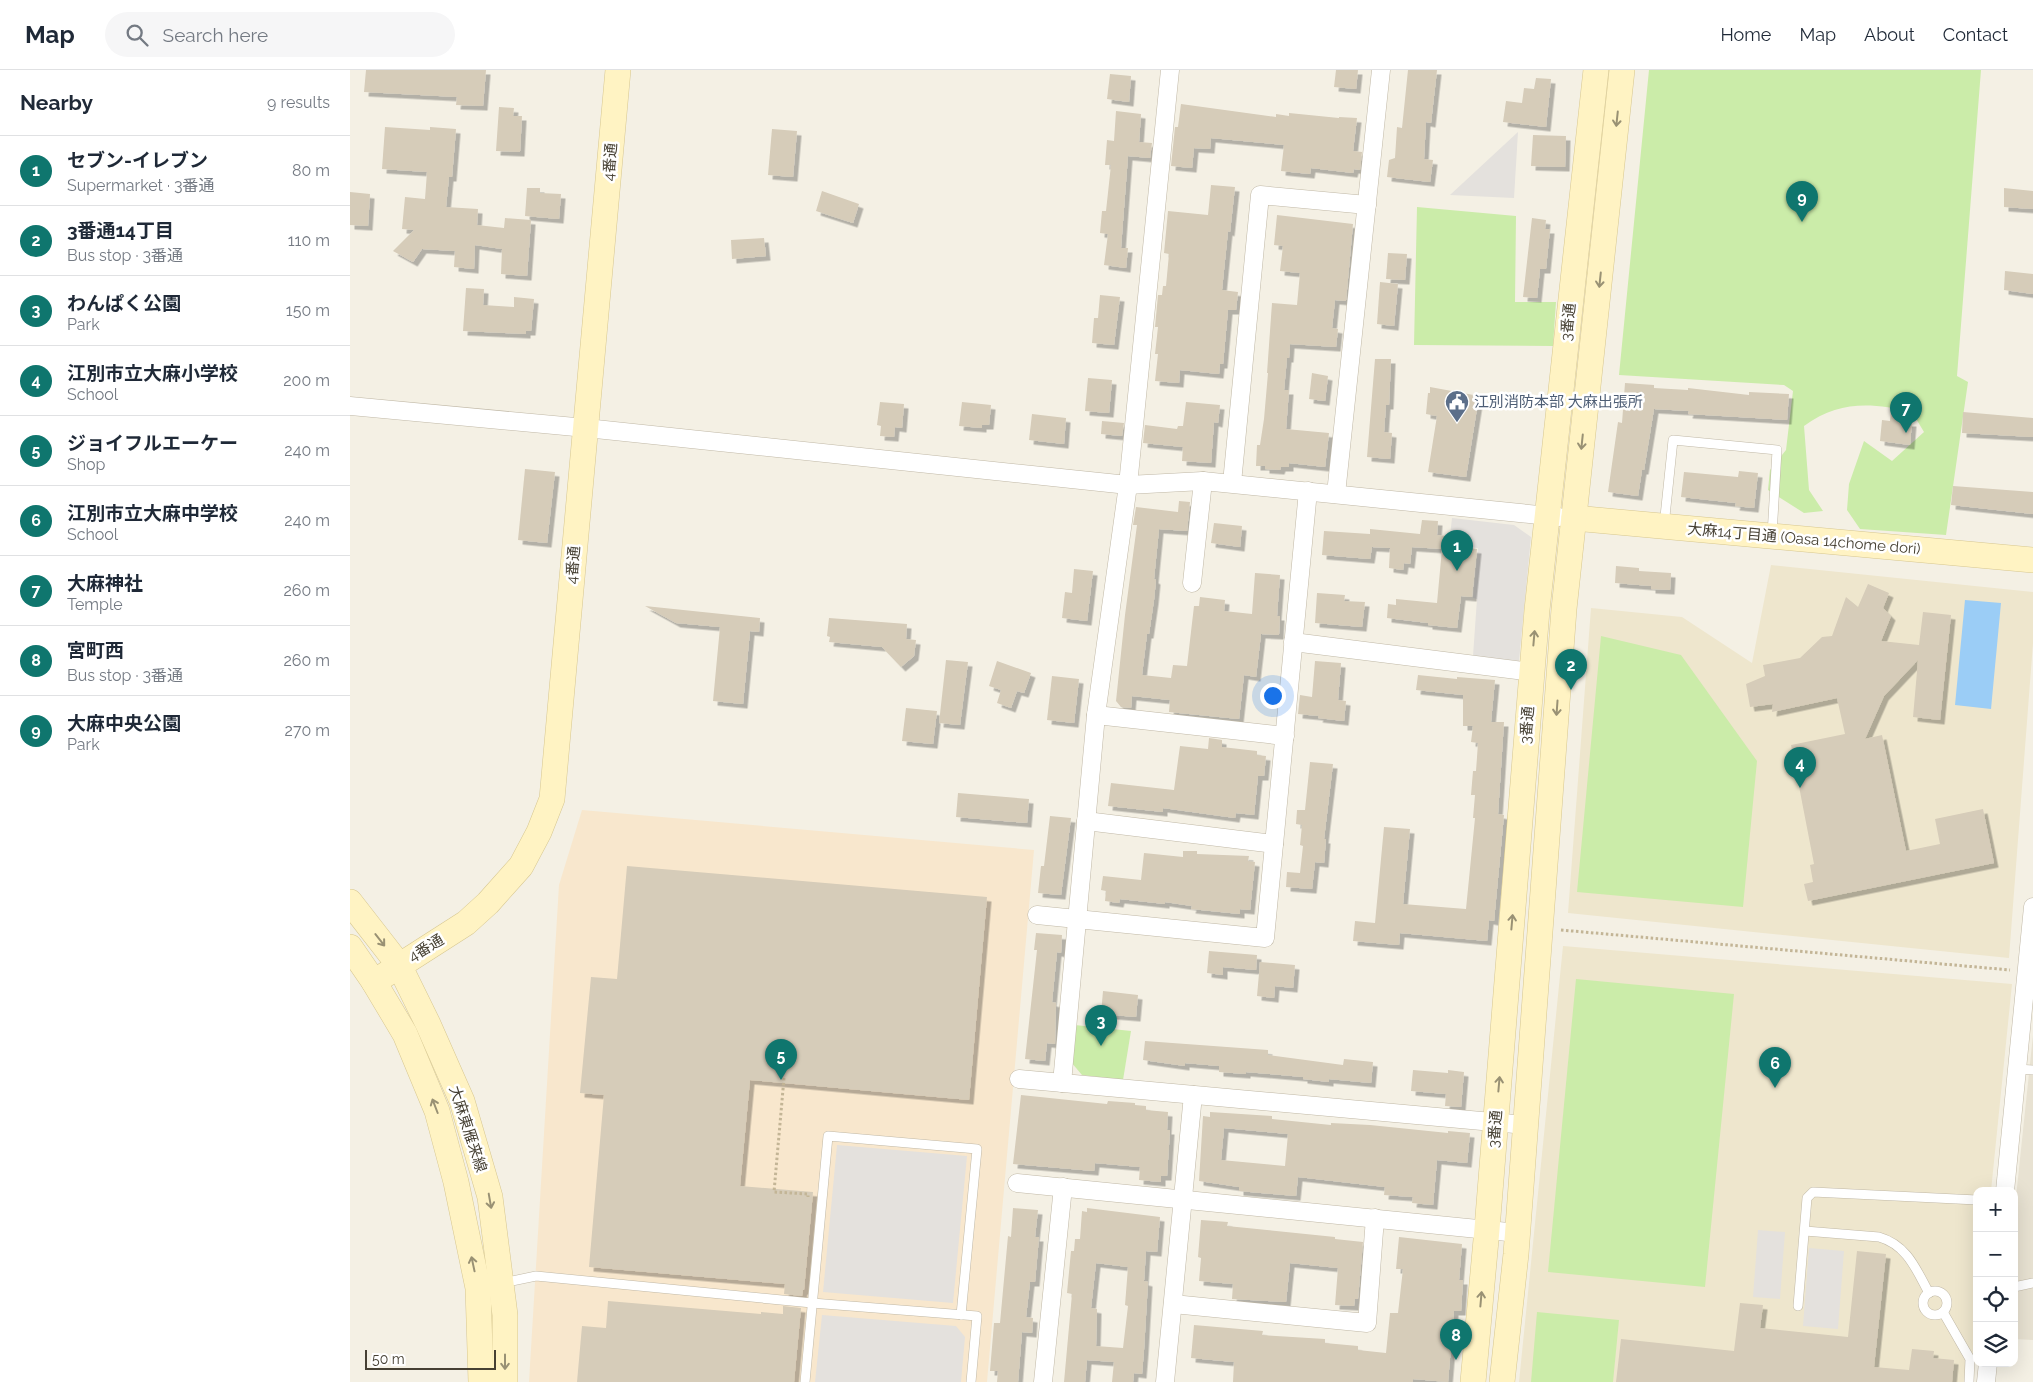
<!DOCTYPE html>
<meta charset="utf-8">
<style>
body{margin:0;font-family:Raleway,"Noto Sans JP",sans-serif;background:#f6f6f7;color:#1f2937}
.controls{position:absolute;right:15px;bottom:15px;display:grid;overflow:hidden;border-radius:10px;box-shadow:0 5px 20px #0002}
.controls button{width:45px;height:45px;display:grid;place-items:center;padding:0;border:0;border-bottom:1px solid #e0e1e3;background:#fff;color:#1f2937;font:25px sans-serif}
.scale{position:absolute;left:15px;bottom:12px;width:131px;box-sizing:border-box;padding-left:5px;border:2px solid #464033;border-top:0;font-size:14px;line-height:18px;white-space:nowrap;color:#464033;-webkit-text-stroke:4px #fff;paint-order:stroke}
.you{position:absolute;left:922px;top:625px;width:18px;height:18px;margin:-12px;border:4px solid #fff;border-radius:50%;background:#1a73e8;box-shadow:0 0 0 8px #1a73e833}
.badge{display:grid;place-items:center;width:32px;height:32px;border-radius:50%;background:#0f766e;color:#fff;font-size:16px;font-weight:700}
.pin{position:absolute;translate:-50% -41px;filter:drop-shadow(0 1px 2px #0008)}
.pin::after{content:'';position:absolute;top:26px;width:18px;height:15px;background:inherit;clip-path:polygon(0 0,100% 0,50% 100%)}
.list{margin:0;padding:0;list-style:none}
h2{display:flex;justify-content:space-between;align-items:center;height:65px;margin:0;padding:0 20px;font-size:21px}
h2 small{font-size:16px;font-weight:400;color:#747a83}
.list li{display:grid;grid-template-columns:32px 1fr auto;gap:15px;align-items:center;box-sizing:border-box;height:70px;padding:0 20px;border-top:1px solid #e0e1e3}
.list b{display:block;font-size:19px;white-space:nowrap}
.list p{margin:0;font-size:16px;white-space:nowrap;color:#747a83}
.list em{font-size:16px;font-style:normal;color:#747a83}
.icon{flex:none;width:28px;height:28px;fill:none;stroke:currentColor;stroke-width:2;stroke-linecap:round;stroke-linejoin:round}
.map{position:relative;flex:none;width:1683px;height:1312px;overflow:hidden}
header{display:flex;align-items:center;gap:30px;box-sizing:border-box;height:70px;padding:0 25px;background:#fff;border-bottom:1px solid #e0e1e3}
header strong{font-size:24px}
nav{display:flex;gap:28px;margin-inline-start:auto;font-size:18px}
.search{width:350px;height:45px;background:#f6f6f7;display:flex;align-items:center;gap:12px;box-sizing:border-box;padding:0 18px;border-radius:28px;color:#747a83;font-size:19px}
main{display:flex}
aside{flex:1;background:#fff}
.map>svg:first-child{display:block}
.residential{fill:#e8e2d2}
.commercial{fill:#f8e7cd}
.education{fill:#eee6cd}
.green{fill:#cbeca9}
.parking{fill:#e4e1dd}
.water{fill:#9bcdf6}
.building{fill:#d6ccb9;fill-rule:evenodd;filter:url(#shadow)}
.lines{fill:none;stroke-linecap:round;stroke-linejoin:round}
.lane-casing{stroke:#c0b8a6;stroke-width:10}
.street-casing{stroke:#c0b8a6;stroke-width:19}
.secondary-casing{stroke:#d7c790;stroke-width:26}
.path{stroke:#c3b596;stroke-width:3;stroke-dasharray:2.5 2.5;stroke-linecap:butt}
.lane{stroke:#fff;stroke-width:9}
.street{stroke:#fff;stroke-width:18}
.secondary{stroke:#fff3c3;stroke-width:25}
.oneway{stroke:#999174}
.labels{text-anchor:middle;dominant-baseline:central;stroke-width:5;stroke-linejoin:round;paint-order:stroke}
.street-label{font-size:15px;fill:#464033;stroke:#fff}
.service-label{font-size:15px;fill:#4e5e75;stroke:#fff;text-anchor:start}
</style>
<header>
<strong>Map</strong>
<div class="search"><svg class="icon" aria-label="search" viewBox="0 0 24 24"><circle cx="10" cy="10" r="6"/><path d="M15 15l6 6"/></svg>Search here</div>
<nav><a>Home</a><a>Map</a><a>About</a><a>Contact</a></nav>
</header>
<main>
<aside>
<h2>Nearby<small>9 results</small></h2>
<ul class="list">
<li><span class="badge">1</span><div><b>セブン-イレブン</b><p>Supermarket · 3番通</p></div><em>80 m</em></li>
<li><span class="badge">2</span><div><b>3番通14丁目</b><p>Bus stop · 3番通</p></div><em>110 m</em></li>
<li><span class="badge">3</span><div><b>わんぱく公園</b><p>Park</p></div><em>150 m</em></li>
<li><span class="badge">4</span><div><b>江別市立大麻小学校</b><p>School</p></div><em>200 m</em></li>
<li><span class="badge">5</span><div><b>ジョイフルエーケー</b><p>Shop</p></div><em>240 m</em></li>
<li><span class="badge">6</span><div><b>江別市立大麻中学校</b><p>School</p></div><em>240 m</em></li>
<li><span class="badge">7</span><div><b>大麻神社</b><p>Temple</p></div><em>260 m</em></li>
<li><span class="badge">8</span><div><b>宮町西</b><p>Bus stop · 3番通</p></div><em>260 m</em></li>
<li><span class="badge">9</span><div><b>大麻中央公園</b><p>Park</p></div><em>270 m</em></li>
</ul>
</aside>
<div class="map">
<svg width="1683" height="1312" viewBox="0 0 1683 1312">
<defs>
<filter id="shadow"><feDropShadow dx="4.5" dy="4.5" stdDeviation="0" flood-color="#0004"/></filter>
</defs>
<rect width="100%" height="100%" fill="#f4f0e4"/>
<path class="residential" d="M1683 965V1270L1664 1269V1146Z"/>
<path class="commercial" d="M232 740 684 780 637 1312H179L209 815Z"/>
<g class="education">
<path d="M1421 495 1683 522V573L1659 888 1218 843 1241 538 1332 547 1402 593Z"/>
<path d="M1213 876 1662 914 1641 1121H1627V1268L1622 1312H1169Z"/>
</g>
<g class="green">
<path d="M1299 0H1631L1607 306 1618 312 1596 465 1510 459 1497 440 1499 414 1514 371 1542 391 1574 362 1562 342C1522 333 1490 330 1454 356L1459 420 1473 441 1454 443 1418 420 1420 400 1436 380 1443 321 1434 315 1269 305Z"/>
<path d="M1067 137 1166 146 1165 232H1206L1203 276 1064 275Z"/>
<path d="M1251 566 1331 585 1407 691 1393 837 1227 822Z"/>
<path d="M1226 909 1384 924 1355 1217 1198 1202Z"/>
<path d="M725 955 781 961 773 1010 732 1005 721 992Z"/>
<path d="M1187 1242 1269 1250 1263 1312H1181Z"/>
</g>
<g class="parking">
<path d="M1168 62 1164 128 1100 125Z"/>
<path d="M1102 448 1164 455 1181 467 1169 591 1123 586 1127 529 1123 528 1128 478 1099 475Z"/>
<path d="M487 1075 617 1086 603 1233 473 1222Z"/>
<path d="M1408 1160 1435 1162 1430 1229 1403 1227Z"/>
<path d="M1459 1178 1494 1181 1488 1259 1453 1256Z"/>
<path d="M472 1245 606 1256 615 1267 611 1312H465Z"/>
</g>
<path class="water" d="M1615 530 1651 533 1641 639 1605 635Z"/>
<g class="building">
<path d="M16 0H136L133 36 106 35 107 27 14 22Z"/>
<path d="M986 0H1008L1006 19 984 17Z"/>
<path d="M1058 0H1087L1081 53 1076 52 1074 89 1083 90 1080 112 1037 107 1039 90 1045 88 1047 57 1052 58Z"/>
<path d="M760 4 781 6 779 32 757 29Z"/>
<path d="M1186 8 1201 9 1196 57 1153 52 1156 31 1172 33 1174 18 1184 19Z"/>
<path d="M831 34 926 47V44L939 46V43L989 48V47L1007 48 1003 81 1012 82 1010 100 1004 99 1003 103 961 98 960 104 931 101 934 75 861 68 860 79 844 78 842 98 821 96 825 57H828Z"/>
<path d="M149 37 164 38 163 46H172L170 82 146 81Z"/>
<path d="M766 41 791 44 789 72 802 73 800 88 778 86 771 178H778L776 198 754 195 758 164 750 163 752 141H756L761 95H755L757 70 764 71Z"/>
<path d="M35 57 80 60V57L106 59 102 107H99L96 137 128 139 127 155 154 158 155 148 181 150 177 206 151 204 152 179 125 175 124 199 104 197 105 181 72 179 63 192 43 181 64 160 52 159 55 127 75 129 77 102 32 99Z"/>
<path d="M422 59 447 61 443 107 418 105Z"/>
<path d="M1183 65 1216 66 1215 97 1181 96Z"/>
<path d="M861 115 885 117 880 162 878 161 872 220 888 222 886 240H878L873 294H870L869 304 830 300 829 313 805 311 808 284H805L808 257H805L808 225H812L813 216H816L819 184 814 183 818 141 858 145Z"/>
<path d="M177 118H190V123L211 124 209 149 175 146Z"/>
<path d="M1654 118 1683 121V139L1654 137Z"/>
<path d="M472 121 509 134 503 153 466 141Z"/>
<path d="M0 122 20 124 18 156 0 155Z"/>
<path d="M927 145 1003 154 996 231 985 230 982 258 988 259 986 277 940 274 939 288H937L934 320H939L936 359 979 363 975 397 939 393V397H931L930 400 915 399V396H906L907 375H910L914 349 918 303H917L922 233 947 235 950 203 930 201 933 176 924 175Z"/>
<path d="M1182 148 1196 150 1195 159H1200L1196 199H1190L1187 228 1173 227Z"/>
<path d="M414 168 416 186 382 189 381 170Z"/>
<path d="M1038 183 1057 184 1055 210 1036 209Z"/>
<path d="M1655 201 1683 204V224L1654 220Z"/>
<path d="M1030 212 1048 214 1044 256 1027 254Z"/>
<path d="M116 218 134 219 133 235 164 237V227L184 229 181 261H176V264L113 261Z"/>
<path d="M750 225 770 227 764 275 742 273 744 248H748Z"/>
<path d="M1025 289H1041L1039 335H1036L1034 362 1042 363 1040 389 1017 387Z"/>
<path d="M962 303 978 306 975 331 959 329Z"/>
<path d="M738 308 762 310 759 343 735 341Z"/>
<path d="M1275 313 1304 315V318L1338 320V318L1399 325V322L1439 324 1437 350 1338 344 1339 341 1304 339 1294 400H1292L1288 426 1258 422 1268 352 1272 353Z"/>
<path d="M1080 317 1129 326 1116 407 1078 402 1087 346 1076 344 1078 323H1080Z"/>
<path d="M530 332 554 334 552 358 545 357 544 367 530 366 531 356 527 355Z"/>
<path d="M612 332 641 335 639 355H632V358L609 356Z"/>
<path d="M836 332 870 335 868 353 864 352 861 393 832 391 833 377 793 373 795 355 827 359 828 356H833Z"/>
<path d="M1541 339 1555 341 1554 352H1562L1560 375 1530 371 1532 350 1540 351Z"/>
<path d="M1613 342 1683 348V367L1612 363Z"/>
<path d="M682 344 716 348 714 374 679 370Z"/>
<path d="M752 351 774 353 772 366 751 364Z"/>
<path d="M175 399 205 402 197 473 168 470Z"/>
<path d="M1389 401 1408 403 1404 438 1385 436 1386 433 1331 427 1334 402 1388 407Z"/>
<path d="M1603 416 1683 422V444L1601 435Z"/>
<path d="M829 431 840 432 837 461 809 459 804 509 806 510 804 530 799 564H797L792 605 821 608 823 595 837 596 844 536H849L850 527 875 530 874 541 902 544 905 503 930 505 927 546H930L929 565 911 564 906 607 894 605 889 649 819 642 820 630 782 626 781 638 771 637 766 631 775 545 787 455H783L786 437 828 442Z"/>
<path d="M1072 450 1088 451 1087 465 1108 467V477L1127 479 1122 527 1111 526 1107 558 1078 555V553L1037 548 1038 534 1046 535V529L1087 533 1092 479 1062 477 1060 494 1054 493 1053 500 1039 498 1040 478 1022 477 1020 489 972 485 974 461 1020 464V459L1070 464Z"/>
<path d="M864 453 892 456 890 477 861 473Z"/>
<path d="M1266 496 1289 498V501L1321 503 1320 520 1301 519V516L1265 513Z"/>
<path d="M724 499 743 501 737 551 712 548 715 522 722 523Z"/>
<path d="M1518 514 1539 523 1533 538 1541 546 1531 571 1569 575 1573 542 1601 545 1590 650 1563 647 1568 590 1534 626 1515 669 1532 665 1556 781 1590 774 1585 749 1633 739 1644 793 1458 831 1454 814 1463 812 1460 795 1464 794 1441 675 1495 664 1487 628 1422 642 1423 634 1400 637 1396 614 1415 606 1413 595 1450 588 1472 567 1482 566 1496 527 1508 537Z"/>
<path d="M967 523 995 525 994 531 1015 532 1012 557 965 553Z"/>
<path d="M295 536 410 548 409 562 400 561 393 634 363 631 370 557 326 553Z"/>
<path d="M479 548 557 554 556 569 566 570 564 586 551 597 532 577 479 572 480 567 477 566Z"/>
<path d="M596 590 618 592 610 655 589 653Z"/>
<path d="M647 591 681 603 674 623 667 621 661 638 647 633 651 620 639 616Z"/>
<path d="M965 591 991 593 988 630 996 631 994 651 968 648 969 646 948 644 950 625 962 627Z"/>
<path d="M1068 605 1107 609V607L1145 610 1141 652H1154L1148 744 1154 745 1144 851 1139 850 1137 871 1050 863 1049 875 1003 871 1005 851 1025 853 1034 757 1060 759 1053 834 1116 839 1125 748H1123L1125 725H1121L1123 701H1126L1128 673 1121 672 1123 656H1113V625L1066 620Z"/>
<path d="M702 606 729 609 724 653 697 650Z"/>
<path d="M556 638 587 641 583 674 552 671Z"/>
<path d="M859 668 872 670V677L907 681V685L916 686 914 706H908L904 745 886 743 885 748 813 738V742L758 736 761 713 824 720 830 676 858 679Z"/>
<path d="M960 692 983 694 974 769H976L974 793 965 792 962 819 936 817 937 802 950 803 953 776 950 775 952 755 946 754 947 740H955Z"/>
<path d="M608 723 679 729 677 753 606 747Z"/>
<path d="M700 746 721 748 711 825 688 823 691 796H694Z"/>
<path d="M833 781H847V784L899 786 898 791 905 792 900 840 890 839V844L841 839 842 836 815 832V834L770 829 769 833 755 831 756 821 751 820 753 806 791 810 794 783 833 787Z"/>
<path d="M277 796 637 827 619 1030 400 1010 390 1116 463 1122 454 1220H453L452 1226 434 1224 435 1214 239 1197 254 1025 230 1023 241 907 267 909Z"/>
<path d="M686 863 712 865 711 883 707 882 702 932 706 933 705 974 697 973 695 991 675 989 687 880H684Z"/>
<path d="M859 881 907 885 906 900 873 897V905L857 903Z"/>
<path d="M910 892 945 895 943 918 925 916 924 928 907 926Z"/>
<path d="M753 921 788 925 786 947 751 944Z"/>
<path d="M795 971 918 980V985L993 995 994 989 1023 992 1021 1013 979 1009V1012L953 1009V1007L896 1002V1004L869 1002V996L835 993V996L793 990Z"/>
<path d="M1063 1000 1098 1003V1000L1114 1002 1111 1037 1095 1036 1096 1024 1061 1021Z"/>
<path d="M671 1025 757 1034 758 1031 785 1033V1035L796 1036V1040L818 1042 817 1060H820L817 1106H811V1112L789 1110 790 1097 745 1093 744 1101 663 1094Z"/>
<path d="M860 1042 922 1046V1049L981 1055V1053L1020 1055 1098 1063V1061L1120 1063 1117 1093 1087 1090 1083 1135 1062 1133 1063 1127 1034 1125 1035 1117 948 1107 946 1126 889 1121V1117L849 1111 853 1046 860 1047ZM874 1058 938 1064 935 1096 871 1090Z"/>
<path d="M663 1138 688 1140 685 1167H689L685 1212H680L676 1247 683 1248 682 1263 672 1262 668 1312H647L648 1301H640L644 1253H650L658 1166 661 1167Z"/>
<path d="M737 1138 810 1147 807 1182 796 1181 794 1211 798 1212 794 1280 792 1304 784 1303 783 1312H762L764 1292 737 1290 735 1312H714L722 1224 717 1223 721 1181H724L725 1169H730L732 1141 737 1142ZM746 1193 778 1197 775 1235 778 1236 773 1278 746 1276 747 1239 741 1238Z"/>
<path d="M851 1150 878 1152 877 1156 985 1167V1169L1013 1172 1008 1229H1005L1004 1236 985 1235 988 1198 940 1193 936 1232 882 1229 883 1214 849 1211 851 1188 848 1187Z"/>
<path d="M1049 1167 1112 1174 1109 1210H1113L1111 1241H1104L1098 1312 1063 1309V1312H883L884 1292 841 1288 844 1255 913 1261 912 1265 975 1269V1273L1008 1276V1280L1036 1283 1040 1243H1048L1053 1199H1046Z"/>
<path d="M1507 1181 1536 1184 1524 1297 1559 1300 1562 1279 1584 1281 1583 1288 1604 1290 1602 1312H1266L1271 1269 1384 1281 1390 1233 1413 1235 1410 1258 1498 1267Z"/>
<path d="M258 1231 411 1244V1242L433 1244V1236L451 1238 444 1312H227L232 1256 256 1258Z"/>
</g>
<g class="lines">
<g class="lane-casing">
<g id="lane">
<path d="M1314 456 1323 370 1427 380 1422 465"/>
<path d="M1667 999 1683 1000"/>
<path d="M1455 1161 1529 1167C1557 1175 1566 1199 1579 1223"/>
<path d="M153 1213 186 1206 462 1233 627 1246 621 1312"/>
<path d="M1664 1217 1683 1213"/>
<circle cx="1585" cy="1233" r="12"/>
<path d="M1448 1236 1457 1128 1463 1122 1627 1130"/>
<path d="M1593 1242 1620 1289 1619 1312"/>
<path d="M455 1312 478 1066 627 1079 611 1245"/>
</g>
</g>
<g class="street-casing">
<g id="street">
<path d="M0 336 236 358 778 415 853 411 1209 447"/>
<path d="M882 413 910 125 1017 135"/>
<path d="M986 424 1031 0"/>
<path d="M842 513 853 411"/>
<path d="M943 572 1182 602"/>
<path d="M746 645 935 666"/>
<path d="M736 751 924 774"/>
<path d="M687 845 915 868 958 421"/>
<path d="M669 1009 1176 1055"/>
<path d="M712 1013 746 645 778 415 820 0"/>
<path d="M667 1113 1168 1163"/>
<path d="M1655 1121 1683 837"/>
<path d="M823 1234 1017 1253 1025 1148"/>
<path d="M693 1312 713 1117"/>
<path d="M815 1312 843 1025"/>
<path d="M1636 1312 1638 1293"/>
</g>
</g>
<g class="secondary-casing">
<g id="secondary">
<path d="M1224 448 1683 490"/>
<path d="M0 832 49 895 78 954 112 1031 140 1127 155 1245V1312"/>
<path d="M0 877 24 912 55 964 87 1041 106 1112 128 1218 131 1312"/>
<path d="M24 912 116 853 138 833 171 796 189 762 202 729 268 0"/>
<path d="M1123 1312 1137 1159 1187 540 1246 0"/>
<path d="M1152 1312 1166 1184 1214 539 1272 0"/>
</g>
</g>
<g class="path">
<path d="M1211 860 1660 900"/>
<path d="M434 1008 424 1122 458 1124V1127"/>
</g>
<use href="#lane" class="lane"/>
<use href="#street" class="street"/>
<use href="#secondary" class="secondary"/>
</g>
<defs><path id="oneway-shaft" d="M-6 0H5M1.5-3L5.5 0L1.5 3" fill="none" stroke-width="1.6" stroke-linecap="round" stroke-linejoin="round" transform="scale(1.25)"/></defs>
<g class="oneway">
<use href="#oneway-shaft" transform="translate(1267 49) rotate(96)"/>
<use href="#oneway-shaft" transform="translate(1250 210) rotate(96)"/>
<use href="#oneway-shaft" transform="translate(1232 372) rotate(96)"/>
<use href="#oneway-shaft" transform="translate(1184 568) rotate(-85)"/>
<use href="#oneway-shaft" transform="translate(1207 638) rotate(94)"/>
<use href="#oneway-shaft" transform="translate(1162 852) rotate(-85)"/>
<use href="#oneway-shaft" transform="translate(30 870) rotate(52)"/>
<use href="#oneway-shaft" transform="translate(1149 1014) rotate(-85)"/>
<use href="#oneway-shaft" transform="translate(85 1036) rotate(-111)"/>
<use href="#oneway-shaft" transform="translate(140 1131) rotate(80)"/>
<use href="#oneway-shaft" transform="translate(123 1194) rotate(-102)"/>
<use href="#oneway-shaft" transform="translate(1131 1229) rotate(-85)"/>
<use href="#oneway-shaft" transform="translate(155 1292) rotate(90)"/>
</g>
<defs>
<g id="civic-pin" transform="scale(1.25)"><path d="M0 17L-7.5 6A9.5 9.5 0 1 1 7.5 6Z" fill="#5c6f8a" stroke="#fff"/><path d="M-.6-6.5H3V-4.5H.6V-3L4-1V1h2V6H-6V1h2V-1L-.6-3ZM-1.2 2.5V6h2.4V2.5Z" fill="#fff"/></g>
</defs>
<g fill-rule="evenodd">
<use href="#civic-pin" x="1107" y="332"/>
</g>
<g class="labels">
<g class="street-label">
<text transform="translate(260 92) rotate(-85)">4番通</text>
<text transform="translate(1218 252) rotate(-84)">3番通</text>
<text transform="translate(1454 469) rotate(5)">大麻14丁目通 (Oasa 14chome dori)</text>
<text transform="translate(223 495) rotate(-85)">4番通</text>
<text transform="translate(1177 655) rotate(-85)">3番通</text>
<text transform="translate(76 878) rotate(-31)">4番通</text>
<text transform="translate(118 1059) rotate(72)">大麻東雁来線</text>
<text transform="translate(1145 1059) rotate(-85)">3番通</text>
</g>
<g class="service-label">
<text x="1124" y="332">江別消防本部 大麻出張所</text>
</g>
</g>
</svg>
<div class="controls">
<button>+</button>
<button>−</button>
<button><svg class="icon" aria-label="locate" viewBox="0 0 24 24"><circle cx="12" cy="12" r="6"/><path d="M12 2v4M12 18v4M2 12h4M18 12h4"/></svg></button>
<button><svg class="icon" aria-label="layers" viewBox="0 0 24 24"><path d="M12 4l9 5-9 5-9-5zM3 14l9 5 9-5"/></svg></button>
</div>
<div class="scale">50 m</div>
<div class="you"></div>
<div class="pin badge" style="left:1107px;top:501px">1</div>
<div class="pin badge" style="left:1221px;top:620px">2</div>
<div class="pin badge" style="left:751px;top:976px">3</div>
<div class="pin badge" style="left:1450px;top:718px">4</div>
<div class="pin badge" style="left:431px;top:1010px">5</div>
<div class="pin badge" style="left:1425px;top:1018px">6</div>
<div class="pin badge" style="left:1556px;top:363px">7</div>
<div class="pin badge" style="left:1106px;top:1290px">8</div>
<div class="pin badge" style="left:1452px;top:152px">9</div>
</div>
</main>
